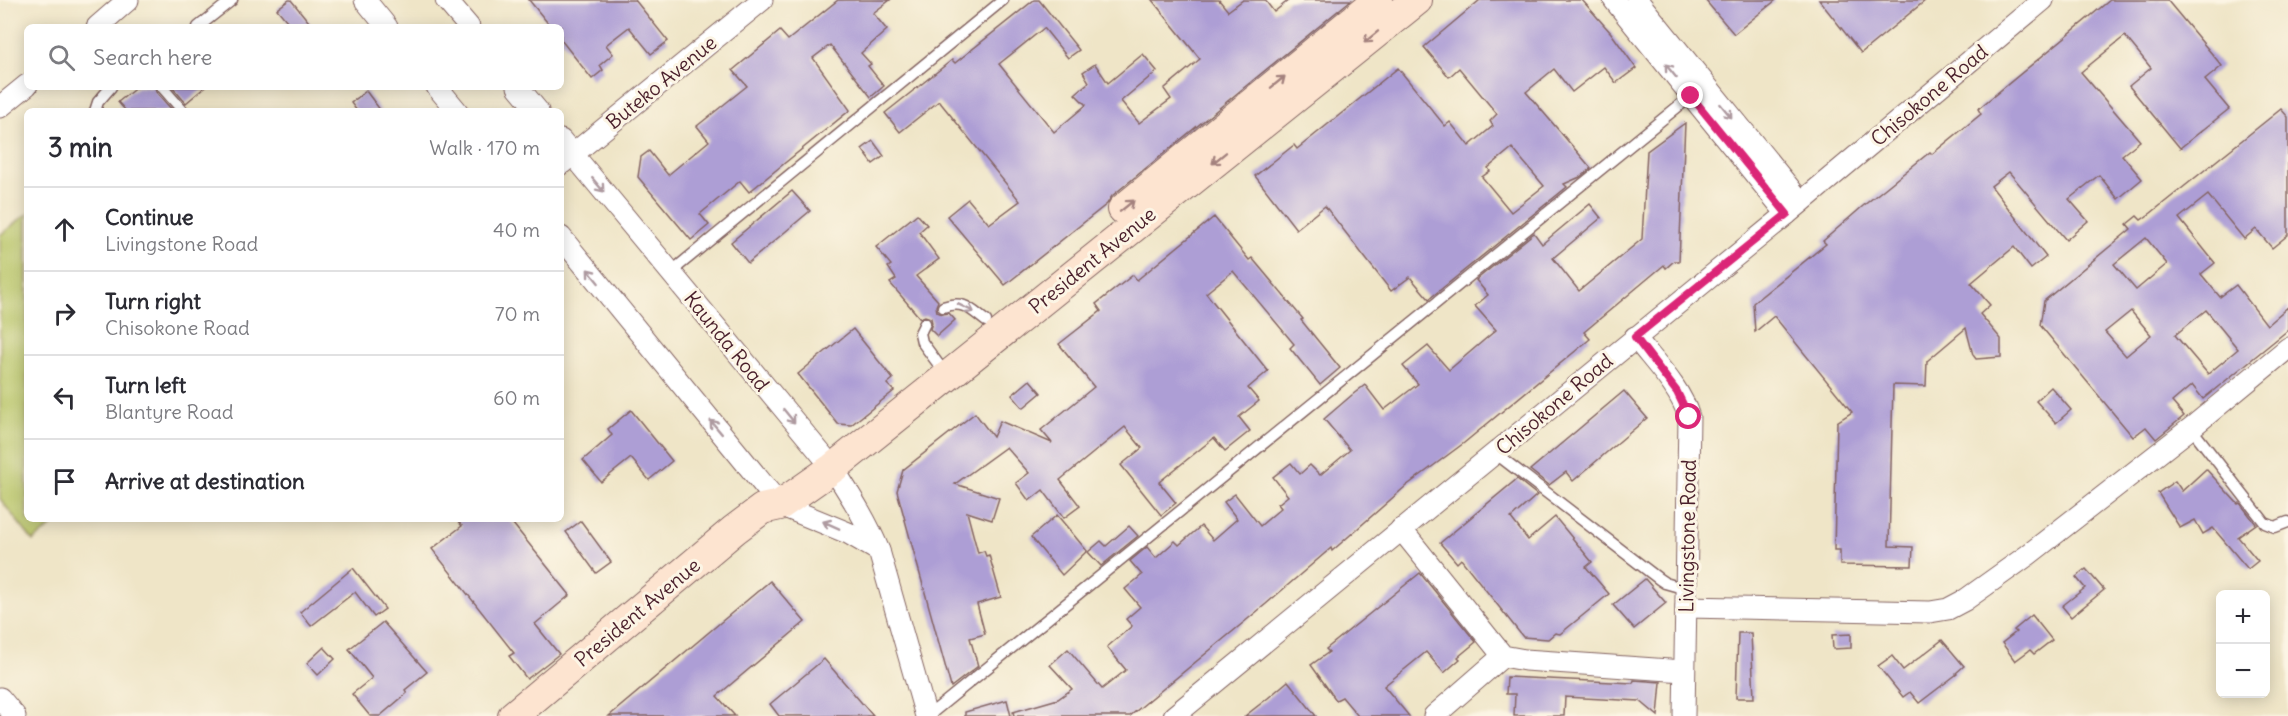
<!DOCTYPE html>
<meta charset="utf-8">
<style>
body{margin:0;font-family:Delius,sans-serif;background:#f7f7f7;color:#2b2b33}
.controls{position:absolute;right:18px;bottom:18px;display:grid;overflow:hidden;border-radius:9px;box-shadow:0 3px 15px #0003}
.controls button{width:54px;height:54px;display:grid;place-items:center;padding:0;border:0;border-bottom:2px solid #e1e1e2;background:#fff;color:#2b2b33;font:30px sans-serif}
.stop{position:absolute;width:18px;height:18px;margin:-14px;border:4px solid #db2777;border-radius:50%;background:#fff}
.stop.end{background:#db2777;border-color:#fff;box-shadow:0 2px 6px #0008}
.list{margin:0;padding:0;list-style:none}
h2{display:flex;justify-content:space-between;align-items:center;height:78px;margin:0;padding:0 24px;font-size:26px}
h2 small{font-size:20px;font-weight:400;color:#7c7c81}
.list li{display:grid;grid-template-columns:39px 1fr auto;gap:18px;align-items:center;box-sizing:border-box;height:84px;padding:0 24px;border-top:2px solid #e1e1e2}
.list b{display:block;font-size:22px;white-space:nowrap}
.list p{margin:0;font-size:20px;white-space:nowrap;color:#7c7c81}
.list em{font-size:20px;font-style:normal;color:#7c7c81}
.icon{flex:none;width:33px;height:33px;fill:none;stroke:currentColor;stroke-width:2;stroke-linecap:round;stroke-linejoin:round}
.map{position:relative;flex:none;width:2288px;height:716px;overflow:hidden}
.search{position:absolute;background:#fff;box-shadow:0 3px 15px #0003;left:24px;top:24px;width:540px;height:66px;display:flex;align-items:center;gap:15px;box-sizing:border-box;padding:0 21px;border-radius:9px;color:#7c7c81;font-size:22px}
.panel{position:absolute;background:#fff;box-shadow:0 3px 15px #0003;left:24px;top:108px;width:540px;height:414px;border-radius:9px}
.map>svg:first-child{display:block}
.green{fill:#b8c567;stroke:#817249;stroke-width:1.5}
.building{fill:#ad9ed5;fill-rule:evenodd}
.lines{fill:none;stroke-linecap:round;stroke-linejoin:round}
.lane-casing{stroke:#846462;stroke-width:13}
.street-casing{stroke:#846462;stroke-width:23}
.secondary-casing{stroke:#846462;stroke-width:32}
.lane{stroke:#fff;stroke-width:10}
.street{stroke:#fff;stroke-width:21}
.secondary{stroke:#fde4d0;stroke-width:30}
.oneway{stroke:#a4827e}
.oneway2{stroke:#ae9aa0}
.route{stroke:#db2777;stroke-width:8}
.labels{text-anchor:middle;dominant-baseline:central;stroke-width:6;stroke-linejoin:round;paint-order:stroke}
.street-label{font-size:20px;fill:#4a1f2b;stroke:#fcf5e5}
</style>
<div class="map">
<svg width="2288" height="716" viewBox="0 0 2288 716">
<rect width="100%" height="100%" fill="#fcf5e5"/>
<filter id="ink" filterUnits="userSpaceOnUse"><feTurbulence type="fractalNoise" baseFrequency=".0167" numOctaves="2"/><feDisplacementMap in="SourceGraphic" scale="12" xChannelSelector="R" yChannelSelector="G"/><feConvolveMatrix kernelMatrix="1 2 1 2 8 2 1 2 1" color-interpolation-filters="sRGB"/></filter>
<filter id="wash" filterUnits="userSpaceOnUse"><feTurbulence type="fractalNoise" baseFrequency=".008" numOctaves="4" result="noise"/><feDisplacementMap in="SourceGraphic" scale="24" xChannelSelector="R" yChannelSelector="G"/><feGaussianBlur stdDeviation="1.35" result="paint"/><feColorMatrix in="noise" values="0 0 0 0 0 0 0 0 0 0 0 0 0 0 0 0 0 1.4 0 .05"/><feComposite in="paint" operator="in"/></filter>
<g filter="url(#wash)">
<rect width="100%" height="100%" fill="#efe5c7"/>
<path class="green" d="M27 214V519H61L33 541 0 499V235Z"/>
<g id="blocks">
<g class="building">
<path d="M289 0H291L313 27H292L277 9Z"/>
<path d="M529 0H635L668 41 651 54 629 27 606 45 613 54 600 65 603 70 592 79 561 40V27H551Z"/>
<path d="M838 0H890L873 13 887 30 861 53 871 64 868 66 884 86 871 97 830 45 813 58 850 110 749 192 740 181 700 214 709 225 691 240 638 177 641 157 649 151 668 175 709 141 697 126 747 86 733 70 780 31 788 40Z"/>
<path d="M1034 0H1039L1079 50 1068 58 1044 28 999 64 1054 132 1086 105 1075 94 1089 82 1083 72 1095 64 1108 83 1143 54 1157 71 1121 101 1139 123 1171 99 1164 89 1200 59 1152 0H1219L1228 11 1243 0H1265L1274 12 1289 0H1351L1112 196 1107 204 1005 285 947 216 968 199 989 224 1020 201 939 101 900 132 885 113 952 60 955 63Z"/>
<path d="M1480 0H1582L1611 33 1636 68 1616 83 1604 67 1572 92 1554 69 1526 92 1591 168 1580 177 1564 184 1567 187 1429 299 1410 277 1391 291 1325 206 1296 229 1255 176 1294 145 1297 149 1398 68 1445 126 1450 122 1469 146 1493 126 1490 121 1497 114 1459 68 1449 77 1424 47ZM1512 148 1544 186 1511 212 1482 177 1490 171 1488 168Z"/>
<path d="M1705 0H1776L1734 34Z"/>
<path d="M1819 0H1926L1861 53Z"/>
<path d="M2110 0H2167L2222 66 2205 80 2229 109 2180 148 2129 86 2151 68 2125 36 2081 72 2140 141 2122 155 2142 179 2118 199 2099 175 2069 199 2088 221 2066 240 2009 172 1991 186 2046 257 2031 269 2014 247 1971 283 1990 305 1980 314 2001 339V357L1976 359 1973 355 1966 328 1927 361 1926 386 1893 385 1889 546 1913 547 1912 566 1840 565V550H1834L1837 422 1852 412 1774 316 1755 332 1753 303 1826 244 1823 241 1863 206 1930 152 1932 154 1981 114 1978 109Z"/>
<path d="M137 87H155L156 92 173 111H126L118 102Z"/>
<path d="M172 87H205L186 103Z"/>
<path d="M366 91 381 111H357L351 103Z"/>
<path d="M2281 109 2288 117V235L2272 248 2256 229 2244 239 2208 195 2179 218 2215 263 2201 274 2220 297 2236 285 2267 325 2288 307V330L2203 399 2192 385 2172 402 2184 416 2156 439 2146 427 2133 437 2040 325 2044 301 2131 229 2127 224 2137 216 2141 220 2151 213ZM2146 238 2167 264 2136 290 2114 264ZM2206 310 2238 349 2208 374 2175 335ZM2131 311 2151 335 2126 356 2105 332Z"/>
<path d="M1685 123 1679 261H1674L1666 268 1664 265 1584 332 1590 339 1464 443 1406 486 1332 551 1331 548 1266 604 1130 716H1014L1013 712 1058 699 1072 689 1050 665 1068 649 1102 689 1126 670 1107 647 1132 626 1126 619 1140 607 1125 589 1142 575 1130 561 1147 547 1156 558 1175 541 1179 545 1201 526 1213 540 1237 519 1224 502 1235 494 1260 526 1281 508 1278 504 1288 496 1273 477 1291 463 1300 474 1310 465 1320 475 1350 450 1324 419 1352 395 1365 385 1384 410 1418 384 1403 366 1428 346 1449 370 1496 330 1475 306 1488 295 1476 280 1534 233 1542 244 1590 204 1601 218 1553 258 1579 291 1642 239 1647 151Z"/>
<path d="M873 141 884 156 873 164 862 149Z"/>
<path d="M792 191 810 211 748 263 731 242Z"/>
<path d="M917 214 927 225 919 232 939 259 916 276 938 301 936 306 937 312 942 314 949 313 955 320 937 336 930 329 932 323 931 318 925 316 920 318 890 283 896 279 888 267 891 265 876 247Z"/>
<path d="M1214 217 1249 260 1252 258 1303 319 1301 320 1340 368 1320 385 1290 348 1294 344 1233 271 1206 293 1268 371 1248 388 1259 401 1239 417 1250 431 1225 451 1214 438 1159 482 1176 503 1161 515 1121 465 1142 448 1125 427 1060 480 1080 506 1064 518 1043 490 1029 501 1016 483 1029 473 1006 447 955 484 999 498 992 520 967 512 978 553 984 551 986 556 989 555 1001 597 977 604 985 634 970 638 978 666 951 687 897 491 903 470 975 413 993 437 1000 421 1052 443 1041 430 1094 387 1059 344 1101 311 1096 304 1133 275 1137 280Z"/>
<path d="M853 329 893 379 887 384 894 391 851 425 838 424 798 374Z"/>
<path d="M1030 380 1041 393 1023 408 1012 395Z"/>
<path d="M2051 387 2071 410 2056 423 2036 401Z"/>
<path d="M1624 391 1647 418 1573 481 1566 472 1549 485 1530 470Z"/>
<path d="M631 410 672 461 649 480 631 458 601 482 583 460 612 435 608 429Z"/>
<path d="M2206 469 2238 504 2240 503 2256 524 2238 537 2258 561 2248 569 2213 528 2203 534 2195 520 2180 528 2158 493 2175 481 2182 491Z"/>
<path d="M1517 479 1537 495 1511 518 1528 540 1555 517 1592 562 1586 567 1609 594 1560 634 1555 633 1548 639 1523 637 1461 559 1457 563 1440 543Z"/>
<path d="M1057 515 1087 551 1062 575 1031 537Z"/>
<path d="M456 519H509L570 595 535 624 559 654 527 679 509 656 514 653 432 549 462 526Z"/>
<path d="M581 521 611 562 596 573 566 532Z"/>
<path d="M1129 526 1138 536 1101 566 1088 552 1101 541 1106 546Z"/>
<path d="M353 568 385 609 374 617 355 592 311 626 300 612Z"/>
<path d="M2086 569 2104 590 2071 617 2062 606 2085 588 2076 577Z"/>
<path d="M1420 573 1476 642 1458 657 1460 659 1444 673 1426 652 1384 686 1409 716H1358L1342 697 1336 700 1311 665 1329 652 1326 649Z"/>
<path d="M1645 579 1666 603 1634 629 1613 605Z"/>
<path d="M770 581 805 622 717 696 735 716H609Z"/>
<path d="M2032 615 2052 640 2034 654 2030 650 2015 661 2002 643 2016 632 2014 630Z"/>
<path d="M383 622 427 672 405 690 407 693 380 716H370L352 694 372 678 349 649Z"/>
<path d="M1738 633H1751L1754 698H1736Z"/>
<path d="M1851 634V648L1833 649 1832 635Z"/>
<path d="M1942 640 1964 666 1956 673 1957 674 1919 703 1910 692 1903 697 1878 666 1892 656 1903 670Z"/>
<path d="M324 647 335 659 318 675 307 663Z"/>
<path d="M824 659 873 716H779L770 704Z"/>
<path d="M1507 677 1633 683 1634 680 1661 682 1658 716 1640 701 1565 697 1564 716H1514L1515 694H1506Z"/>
<path d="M1288 681 1316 716H1245L1268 698Z"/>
<path d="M1007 700 1011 716H965V712Z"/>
</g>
</g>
</g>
<g filter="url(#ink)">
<use href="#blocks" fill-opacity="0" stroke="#846462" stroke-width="1.5"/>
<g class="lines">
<g class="lane-casing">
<g id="lane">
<path d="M198 27 232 0"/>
<path d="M162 87 183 111"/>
<path d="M95 111 98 102 111 87"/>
<path d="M671 272 1003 0"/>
<path d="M943 307C964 300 970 309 986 321"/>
<path d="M925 323 920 333 922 342 947 376"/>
<path d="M2191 428 2265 523 2275 527 2288 522"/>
<path d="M1495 453 1659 579 1665 583 1686 589"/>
<path d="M928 716 1691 96"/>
</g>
</g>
<g class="street-casing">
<g id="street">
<path d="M365 0 387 27"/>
<path d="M446 0 469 27"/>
<path d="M1614 0 1787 214"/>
<path d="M1637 0 1801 202"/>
<path d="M97 27 128 0"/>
<path d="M437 87 457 111"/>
<path d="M518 87 538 111"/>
<path d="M0 107 27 85"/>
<path d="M561 140 833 468C850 495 867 521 879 551L926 716"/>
<path d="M561 164 762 0"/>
<path d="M561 237 780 505 848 533 879 551"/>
<path d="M1635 337C1654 362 1680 387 1689 417L1684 716"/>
<path d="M1401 529 1503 656 1525 660 1684 671"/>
<path d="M1686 607 1930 612 1948 609 1965 600 2028 555 2191 428 2288 348"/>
<path d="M0 698 15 716"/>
<path d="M1174 716 1787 214 2043 0"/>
<path d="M1434 716 1503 656"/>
</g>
</g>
<g class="secondary-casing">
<g id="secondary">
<path d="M1123 209 1378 0"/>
<path d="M513 716 734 530 762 509 780 505 833 468 1417 0"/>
</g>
</g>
<use href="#lane" class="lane"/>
<use href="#street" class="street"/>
<use href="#secondary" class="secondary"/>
</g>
<defs><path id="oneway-shaft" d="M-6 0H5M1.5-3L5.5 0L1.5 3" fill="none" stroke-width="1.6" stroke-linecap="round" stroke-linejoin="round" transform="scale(1.5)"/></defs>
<g class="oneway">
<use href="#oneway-shaft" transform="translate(1371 37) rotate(141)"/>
<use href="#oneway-shaft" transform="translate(1278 82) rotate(-39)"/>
<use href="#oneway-shaft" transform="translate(1219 158) rotate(141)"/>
<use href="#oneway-shaft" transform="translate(1127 206) rotate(-39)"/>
</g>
<g class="oneway2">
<use href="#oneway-shaft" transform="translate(1671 71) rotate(-129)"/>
<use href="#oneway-shaft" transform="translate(1726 111) rotate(51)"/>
<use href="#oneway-shaft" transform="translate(598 185) rotate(50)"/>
<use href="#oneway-shaft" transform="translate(593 276) rotate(-129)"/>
<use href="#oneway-shaft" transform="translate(966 308) rotate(26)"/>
<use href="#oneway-shaft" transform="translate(789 416) rotate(51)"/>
<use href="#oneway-shaft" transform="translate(716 427) rotate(-130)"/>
<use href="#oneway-shaft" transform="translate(831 525) rotate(-156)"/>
</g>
</g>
<g class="lines" filter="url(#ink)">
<path class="route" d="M1689 417 1677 392 1635 337 1787 214 1691 96"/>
</g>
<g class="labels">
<g class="street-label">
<text transform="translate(661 82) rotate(-39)">Buteko Avenue</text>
<text transform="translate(1929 95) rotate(-40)">Chisokone Road</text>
<text transform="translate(1092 260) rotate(-39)">President Avenue</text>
<text transform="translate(727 341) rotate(51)">Kaunda Road</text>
<text transform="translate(1554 404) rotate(-40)">Chisokone Road</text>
<text transform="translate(1687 536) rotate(-89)">Livingstone Road</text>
<text transform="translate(637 612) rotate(-40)">President Avenue</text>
</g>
</g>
</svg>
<div class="controls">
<button>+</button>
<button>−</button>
</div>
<div class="stop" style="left:1689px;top:417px"></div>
<div class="stop end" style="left:1691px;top:96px"></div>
<div class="search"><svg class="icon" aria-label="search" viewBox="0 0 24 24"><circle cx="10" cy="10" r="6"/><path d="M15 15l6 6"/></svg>Search here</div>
<section class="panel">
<h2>3 min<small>Walk · 170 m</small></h2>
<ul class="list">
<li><svg class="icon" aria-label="ahead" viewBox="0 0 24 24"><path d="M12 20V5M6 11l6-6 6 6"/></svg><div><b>Continue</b><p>Livingstone Road</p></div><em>40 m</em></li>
<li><svg class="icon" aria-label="right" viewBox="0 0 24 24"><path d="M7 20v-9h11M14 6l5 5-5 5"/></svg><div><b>Turn right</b><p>Chisokone Road</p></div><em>70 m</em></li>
<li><svg class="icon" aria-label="left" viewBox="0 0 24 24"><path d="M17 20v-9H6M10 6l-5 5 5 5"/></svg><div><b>Turn left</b><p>Blantyre Road</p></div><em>60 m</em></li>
<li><svg class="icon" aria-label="arrive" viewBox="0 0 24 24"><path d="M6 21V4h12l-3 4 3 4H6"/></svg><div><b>Arrive at destination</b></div></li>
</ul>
</section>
</div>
